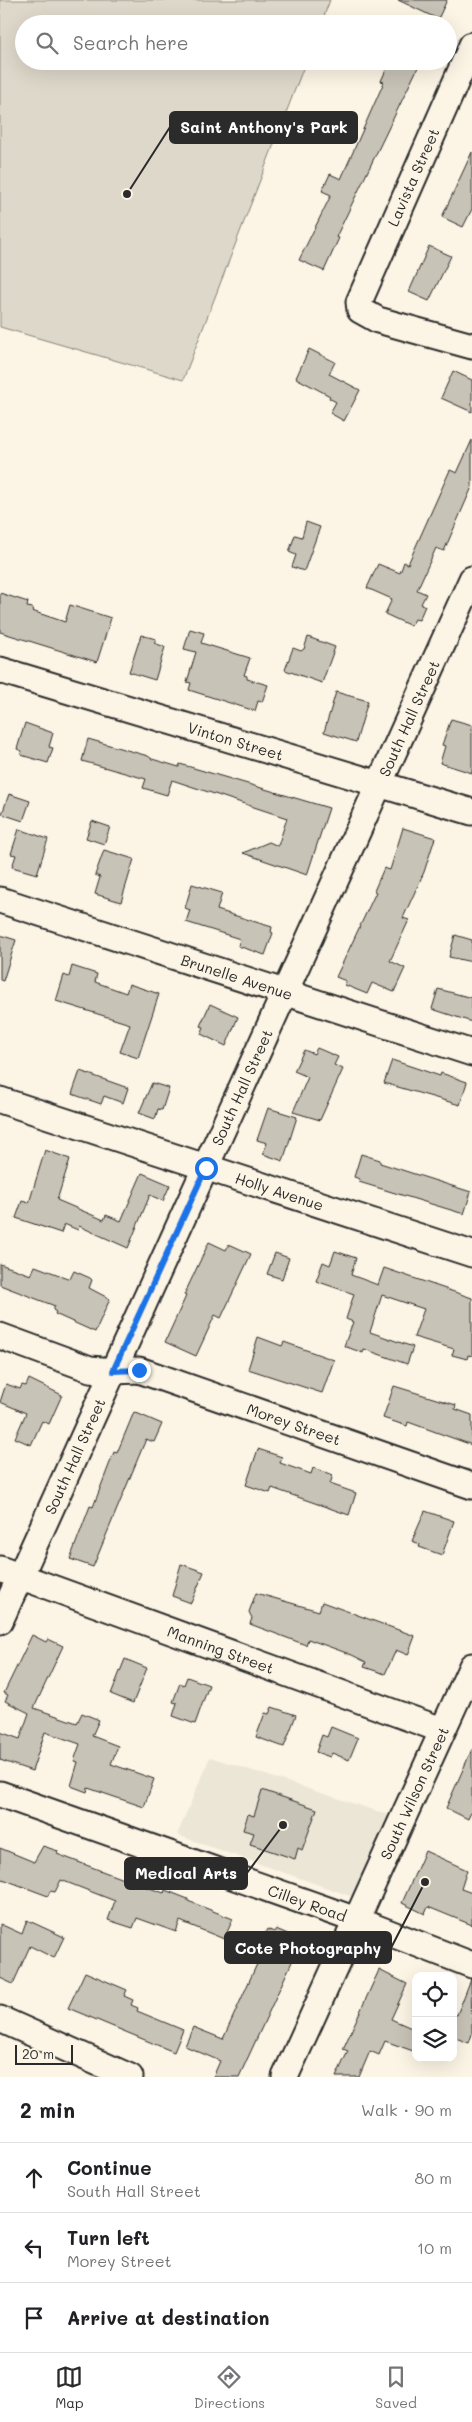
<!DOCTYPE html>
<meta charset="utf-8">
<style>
body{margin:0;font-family:Mali,sans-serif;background:#f2f2f2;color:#202124}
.controls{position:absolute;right:15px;bottom:15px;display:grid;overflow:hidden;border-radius:10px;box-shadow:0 5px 20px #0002}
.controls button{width:45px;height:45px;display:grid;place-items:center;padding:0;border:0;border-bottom:1px solid #e0e0e0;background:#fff;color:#202124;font:25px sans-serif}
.scale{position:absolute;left:15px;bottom:12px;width:58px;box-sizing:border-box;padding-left:5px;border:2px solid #2b2b2b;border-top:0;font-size:14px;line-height:18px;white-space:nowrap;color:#2b2b2b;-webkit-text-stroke:4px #fcf5e5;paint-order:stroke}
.stop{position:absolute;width:15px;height:15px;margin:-11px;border:4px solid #1a73e8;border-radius:50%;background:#fff}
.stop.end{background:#1a73e8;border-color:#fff;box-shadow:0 1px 5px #0008}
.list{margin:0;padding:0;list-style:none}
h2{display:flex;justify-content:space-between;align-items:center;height:65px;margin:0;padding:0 20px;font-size:21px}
h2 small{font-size:16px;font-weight:400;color:#757577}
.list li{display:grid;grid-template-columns:32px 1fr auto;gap:15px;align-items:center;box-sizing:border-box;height:70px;padding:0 20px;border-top:1px solid #e0e0e0}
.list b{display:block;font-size:19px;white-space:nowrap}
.list p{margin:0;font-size:16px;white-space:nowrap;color:#757577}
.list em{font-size:16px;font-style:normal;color:#757577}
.icon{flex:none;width:28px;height:28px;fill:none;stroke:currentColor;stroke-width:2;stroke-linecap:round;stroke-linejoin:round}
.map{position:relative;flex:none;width:472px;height:2077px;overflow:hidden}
.search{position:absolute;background:#fff;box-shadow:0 5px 20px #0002;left:15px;right:15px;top:15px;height:55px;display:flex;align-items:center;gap:12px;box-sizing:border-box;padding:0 18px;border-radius:28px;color:#757577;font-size:19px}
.sheet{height:275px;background:#fff}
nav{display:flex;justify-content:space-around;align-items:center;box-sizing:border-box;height:70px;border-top:1px solid #e0e0e0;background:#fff;font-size:14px;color:#757577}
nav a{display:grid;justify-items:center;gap:2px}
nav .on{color:#2b2b2b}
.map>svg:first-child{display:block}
.built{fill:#ece6d7}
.green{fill:#ded8ca;stroke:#84827a}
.building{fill:#c8c3b7;stroke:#2b2b2b}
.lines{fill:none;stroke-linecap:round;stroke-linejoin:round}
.minor-casing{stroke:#2b2b2b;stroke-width:29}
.minor{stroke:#fcf5e5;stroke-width:25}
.route{stroke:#1a73e8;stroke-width:6}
.labels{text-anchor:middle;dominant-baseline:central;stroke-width:5;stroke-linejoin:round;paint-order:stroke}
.street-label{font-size:15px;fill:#2b2b2b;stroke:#fcf5e5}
.leader{fill:none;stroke:#2b2b2b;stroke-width:2}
.callout-dot{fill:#2b2b2b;stroke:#fcf5e5;stroke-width:2}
.callout{fill:#2b2b2b;stroke:#2b2b2b;stroke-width:2}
.callout-label{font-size:16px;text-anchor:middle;font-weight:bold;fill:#fff}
</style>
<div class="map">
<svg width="472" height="2077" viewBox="0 0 472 2077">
<rect width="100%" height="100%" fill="#fcf5e5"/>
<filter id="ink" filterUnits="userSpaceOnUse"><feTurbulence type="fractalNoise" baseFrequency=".02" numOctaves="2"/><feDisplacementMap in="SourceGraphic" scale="10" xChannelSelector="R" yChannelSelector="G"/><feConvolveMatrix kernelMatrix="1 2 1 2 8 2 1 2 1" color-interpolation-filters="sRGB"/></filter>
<g filter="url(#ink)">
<path class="built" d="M210 1757 389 1815 353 1897 177 1835Z"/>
<path class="green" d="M0 0H330L321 24H24V61H306L183 380 0 327Z"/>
<g class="building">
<path d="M398 0H447L438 19Z"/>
<path d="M390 61H421L336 237 339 238 324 271 299 260 331 195 322 191 330 174 341 179 384 82 381 81Z"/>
<path d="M472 152V209L463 227 442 217Z"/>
<path d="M429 246 451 256 429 301 409 292Z"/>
<path d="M309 349 335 362 329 374 360 390 344 421 330 413 336 402 329 398 330 396 296 378Z"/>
<path d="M453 371 472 380V412L441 398Z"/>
<path d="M472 440V487L444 551 436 548 417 590 426 594 421 604 425 606 419 620 415 619 411 626 385 614 392 599 367 588 378 564 400 573 404 562 408 564 450 470 457 473Z"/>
<path d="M306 522 320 527 304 571 292 567 296 555 289 552 295 535 302 537Z"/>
<path d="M0 593 28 602 27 607 33 608 32 611 65 622 70 605 111 618 97 662 0 632Z"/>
<path d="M190 629 204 633 201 643 250 658 244 675 247 676V679L268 685 262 702 258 701 255 711 189 690 191 683 187 682 196 652 184 649Z"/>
<path d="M141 635 156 639 154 643 165 647 155 680 129 672Z"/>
<path d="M308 637 335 647 322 683 285 670 293 648 301 651 304 649Z"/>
<path d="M336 692 368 701 356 742 324 732Z"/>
<path d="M451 719 472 725V773L440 763 445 746 442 745Z"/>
<path d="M25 723 53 733 49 747 53 748 48 763 21 755 22 751 17 749Z"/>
<path d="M88 739 148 756 152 759 179 767 180 764 329 808 307 875 243 853 269 842 278 846 287 818 172 780 167 795 143 788 146 779 82 761Z"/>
<path d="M9 794 30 801 23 821 2 814Z"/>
<path d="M92 821 110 827 104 844 86 838Z"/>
<path d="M403 828 435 838 424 872 403 918 409 920 390 961 405 968 394 992 372 983 367 994 345 985 346 981 336 977 376 892 374 891 384 868 390 870Z"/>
<path d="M19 829 48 839 37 874 12 867 16 855 11 854Z"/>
<path d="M104 850 134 859 121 902 95 894 100 877 95 875Z"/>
<path d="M192 884 222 893 217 910 272 927 271 932 273 933 265 955 238 946 240 939 186 922 190 910 185 908Z"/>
<path d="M0 935 16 940 3 981 0 980Z"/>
<path d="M455 935 472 940V962L449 957Z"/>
<path d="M72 966 97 974 95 982 126 993 129 984 159 994 138 1058 120 1052 130 1024 56 1001 64 975 69 977Z"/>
<path d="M438 989 472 998V1022L432 1009Z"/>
<path d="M210 1004 238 1017 226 1046 201 1034 204 1027 200 1026Z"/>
<path d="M317 1048 338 1057 334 1065 343 1069 320 1120 293 1112 308 1077 294 1071 304 1050 314 1054Z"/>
<path d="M392 1060 440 1076 441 1073 467 1082 460 1105 384 1083Z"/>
<path d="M80 1071 128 1088 123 1103 104 1096 101 1104 72 1094Z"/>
<path d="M152 1083 169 1088 162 1110 158 1109 155 1119 139 1113Z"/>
<path d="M268 1108 297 1117 283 1161 263 1154 267 1143 257 1140Z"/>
<path d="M45 1150 70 1159 57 1200 104 1220 106 1215 121 1221 142 1173 170 1185 163 1201 150 1195 128 1248 79 1226 78 1230 64 1224 61 1233 16 1218 22 1201 29 1203Z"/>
<path d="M361 1154 380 1160V1163L471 1192 464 1214 359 1182 360 1179 354 1177Z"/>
<path d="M209 1242 226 1250 229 1244 251 1254 221 1318 215 1315 196 1356 165 1342 186 1296 184 1295Z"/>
<path d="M335 1251 356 1258 351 1275 378 1285 384 1268 472 1298V1356L468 1355 467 1359 452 1355 454 1349 414 1337 424 1309 382 1295 370 1332 413 1347 407 1364 364 1349 363 1353 344 1346 353 1322 346 1319 354 1294 316 1281 323 1262 330 1265Z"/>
<path d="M275 1253 289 1258 282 1279 267 1274Z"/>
<path d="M0 1264 31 1275 35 1266 70 1279 74 1271 90 1278 92 1280 89 1288 110 1299 95 1332 55 1314 56 1312 53 1310 55 1306 0 1285Z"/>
<path d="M258 1337 282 1346 284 1342 334 1360 322 1393 248 1369Z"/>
<path d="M29 1379 62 1395 49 1424 42 1421 31 1445 15 1438 26 1413 0 1402 6 1384 20 1389 22 1385 26 1386Z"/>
<path d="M394 1386 456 1405 455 1409 472 1415V1445L408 1422 407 1426 383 1418Z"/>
<path d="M134 1412 162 1424 154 1442 146 1439 93 1567 70 1559 90 1506 93 1507 114 1452 117 1453Z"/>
<path d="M258 1449 282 1457 280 1463 311 1474 313 1468 333 1475 330 1484 356 1493 349 1515 272 1488 270 1493 246 1485Z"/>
<path d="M425 1511 454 1521 442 1555 419 1547 420 1544 412 1541Z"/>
<path d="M181 1564 204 1572 191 1603 172 1596Z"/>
<path d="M256 1593 319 1611 322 1602 415 1636 408 1655 396 1650 385 1674 364 1667 366 1662 352 1655 308 1639 306 1645 250 1624 252 1618 249 1612Z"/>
<path d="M32 1635 46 1642 48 1639 63 1646 34 1708 77 1723 82 1713 99 1720 92 1736 118 1746 111 1764 154 1779 144 1807 88 1788 87 1792 71 1786 78 1762 74 1761 80 1744 45 1732 32 1771 0 1760V1732L20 1739 29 1713 5 1701 8 1695 4 1693Z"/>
<path d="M125 1659 147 1668 133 1703 111 1694Z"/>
<path d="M187 1677 209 1685 195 1724 173 1716 177 1703 173 1702 180 1683 184 1685Z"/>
<path d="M272 1707 296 1715 284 1747 256 1737 265 1713 269 1714Z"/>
<path d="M331 1727 358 1738 349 1760 332 1753 330 1757 316 1752 322 1735 327 1737Z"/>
<path d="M472 1749V1810L468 1819 446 1808Z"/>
<path d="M262 1790 317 1809 302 1850 298 1848 295 1859 250 1844 254 1833 243 1830 248 1814 254 1816Z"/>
<path d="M43 1846 58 1851 57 1854 123 1879 164 1893 165 1890 188 1899V1901L233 1919 224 1939 180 1921 176 1932 137 1918 133 1928 108 1920 115 1901 61 1880 55 1892 50 1891 48 1896 0 1878V1848L34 1862Z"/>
<path d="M425 1851 467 1870 461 1889 472 1893V1925L428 1907 425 1914 402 1903Z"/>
<path d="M27 1920 64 1937 54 1958 30 1946 13 1984 0 1978V1924L22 1934Z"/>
<path d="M267 1929 274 1932 276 1929 302 1940 239 2077H213L220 2061 185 2046 193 2027 223 2039 262 1953 257 1951Z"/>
<path d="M379 1970 407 1984 391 2019 416 2030V2052L385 2041 379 2055 370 2051 359 2077H336L348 2051 343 2049Z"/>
<path d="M85 1972 127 1990 124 1996 133 2000 131 2005 138 2008 137 2011 183 2030 174 2052 68 2008Z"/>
<path d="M471 1979 472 2034 469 2043 453 2037V2014L457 2015Z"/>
</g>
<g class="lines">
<g class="minor-casing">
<g id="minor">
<path d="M472 45 359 302 360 310 378 320 472 346"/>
<path id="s1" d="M0 670 472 812"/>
<path id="s2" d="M0 900 472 1053"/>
<path id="s3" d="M0 1100 472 1254"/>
<path id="s4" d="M0 1336 90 1369 113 1371 139 1370 472 1486"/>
<path id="s5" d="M0 1569 442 1730"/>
<path id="s6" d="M0 1621 472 579"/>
<path id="s7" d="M0 1794 356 1920 472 1965"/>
<path d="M0 2019 130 2077"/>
<path id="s8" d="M285 2077 472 1666"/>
</g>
</g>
<use href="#minor" class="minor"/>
</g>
</g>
<g class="lines" filter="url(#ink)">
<path class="route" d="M139 1370 113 1371 206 1168"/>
</g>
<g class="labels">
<g class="street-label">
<text transform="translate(413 177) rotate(-66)">Lavista Street</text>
<text stroke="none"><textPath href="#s6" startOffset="991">South Hall Street</textPath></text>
<text stroke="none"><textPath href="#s1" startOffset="246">Vinton Street</textPath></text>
<text stroke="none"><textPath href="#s2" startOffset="249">Brunelle Avenue</textPath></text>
<text stroke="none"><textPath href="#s6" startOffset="586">South Hall Street</textPath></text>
<text stroke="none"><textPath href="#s3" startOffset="294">Holly Avenue</textPath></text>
<text stroke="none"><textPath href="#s4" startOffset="309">Morey Street</textPath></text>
<text stroke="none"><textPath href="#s6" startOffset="181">South Hall Street</textPath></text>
<text stroke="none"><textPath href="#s5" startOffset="235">Manning Street</textPath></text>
<text stroke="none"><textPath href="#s8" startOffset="312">South Wilson Street</textPath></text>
<text stroke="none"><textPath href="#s7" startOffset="326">Cilley Road</textPath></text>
</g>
</g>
<path class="leader" d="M127 194L170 127M283 1825L247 1873M425 1882L391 1948"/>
<g class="callout-dot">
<circle cx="127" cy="194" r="5"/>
<circle cx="283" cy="1825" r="5"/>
<circle cx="425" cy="1882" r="5"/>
</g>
<g class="callout">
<rect x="170" y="112" width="187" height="31" rx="5"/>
<rect x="125" y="1858" width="122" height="31" rx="5"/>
<rect x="225" y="1932" width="166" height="31" rx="5"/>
</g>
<g class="callout-label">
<text x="264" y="133">Saint Anthony's Park</text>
<text x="186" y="1879">Medical Arts</text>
<text x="308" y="1954">Cote Photography</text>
</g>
</svg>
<div class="controls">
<button><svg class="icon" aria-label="locate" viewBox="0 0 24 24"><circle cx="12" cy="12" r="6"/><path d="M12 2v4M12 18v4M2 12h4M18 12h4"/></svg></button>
<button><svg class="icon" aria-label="layers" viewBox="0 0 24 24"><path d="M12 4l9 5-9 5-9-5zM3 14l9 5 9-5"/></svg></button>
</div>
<div class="scale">20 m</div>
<div class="stop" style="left:206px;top:1168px"></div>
<div class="stop end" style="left:139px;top:1370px"></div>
<div class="search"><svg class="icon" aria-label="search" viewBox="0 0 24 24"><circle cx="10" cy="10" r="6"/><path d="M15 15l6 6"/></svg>Search here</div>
</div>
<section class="sheet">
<h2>2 min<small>Walk · 90 m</small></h2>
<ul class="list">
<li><svg class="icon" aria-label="ahead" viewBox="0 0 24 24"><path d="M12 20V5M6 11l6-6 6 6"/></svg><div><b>Continue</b><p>South Hall Street</p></div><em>80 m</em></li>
<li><svg class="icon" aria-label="left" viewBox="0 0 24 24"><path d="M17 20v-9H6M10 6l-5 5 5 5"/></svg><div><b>Turn left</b><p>Morey Street</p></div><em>10 m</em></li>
<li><svg class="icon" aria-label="arrive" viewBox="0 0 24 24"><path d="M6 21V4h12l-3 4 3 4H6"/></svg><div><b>Arrive at destination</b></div></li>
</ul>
</section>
<nav>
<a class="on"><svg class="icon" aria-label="map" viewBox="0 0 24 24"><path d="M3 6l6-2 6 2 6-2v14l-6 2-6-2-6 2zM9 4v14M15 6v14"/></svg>Map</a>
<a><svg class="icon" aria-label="directions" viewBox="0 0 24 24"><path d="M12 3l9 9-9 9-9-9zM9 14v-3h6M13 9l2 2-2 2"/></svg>Directions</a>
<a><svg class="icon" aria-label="saved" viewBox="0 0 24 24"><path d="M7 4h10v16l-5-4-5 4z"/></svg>Saved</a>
</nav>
